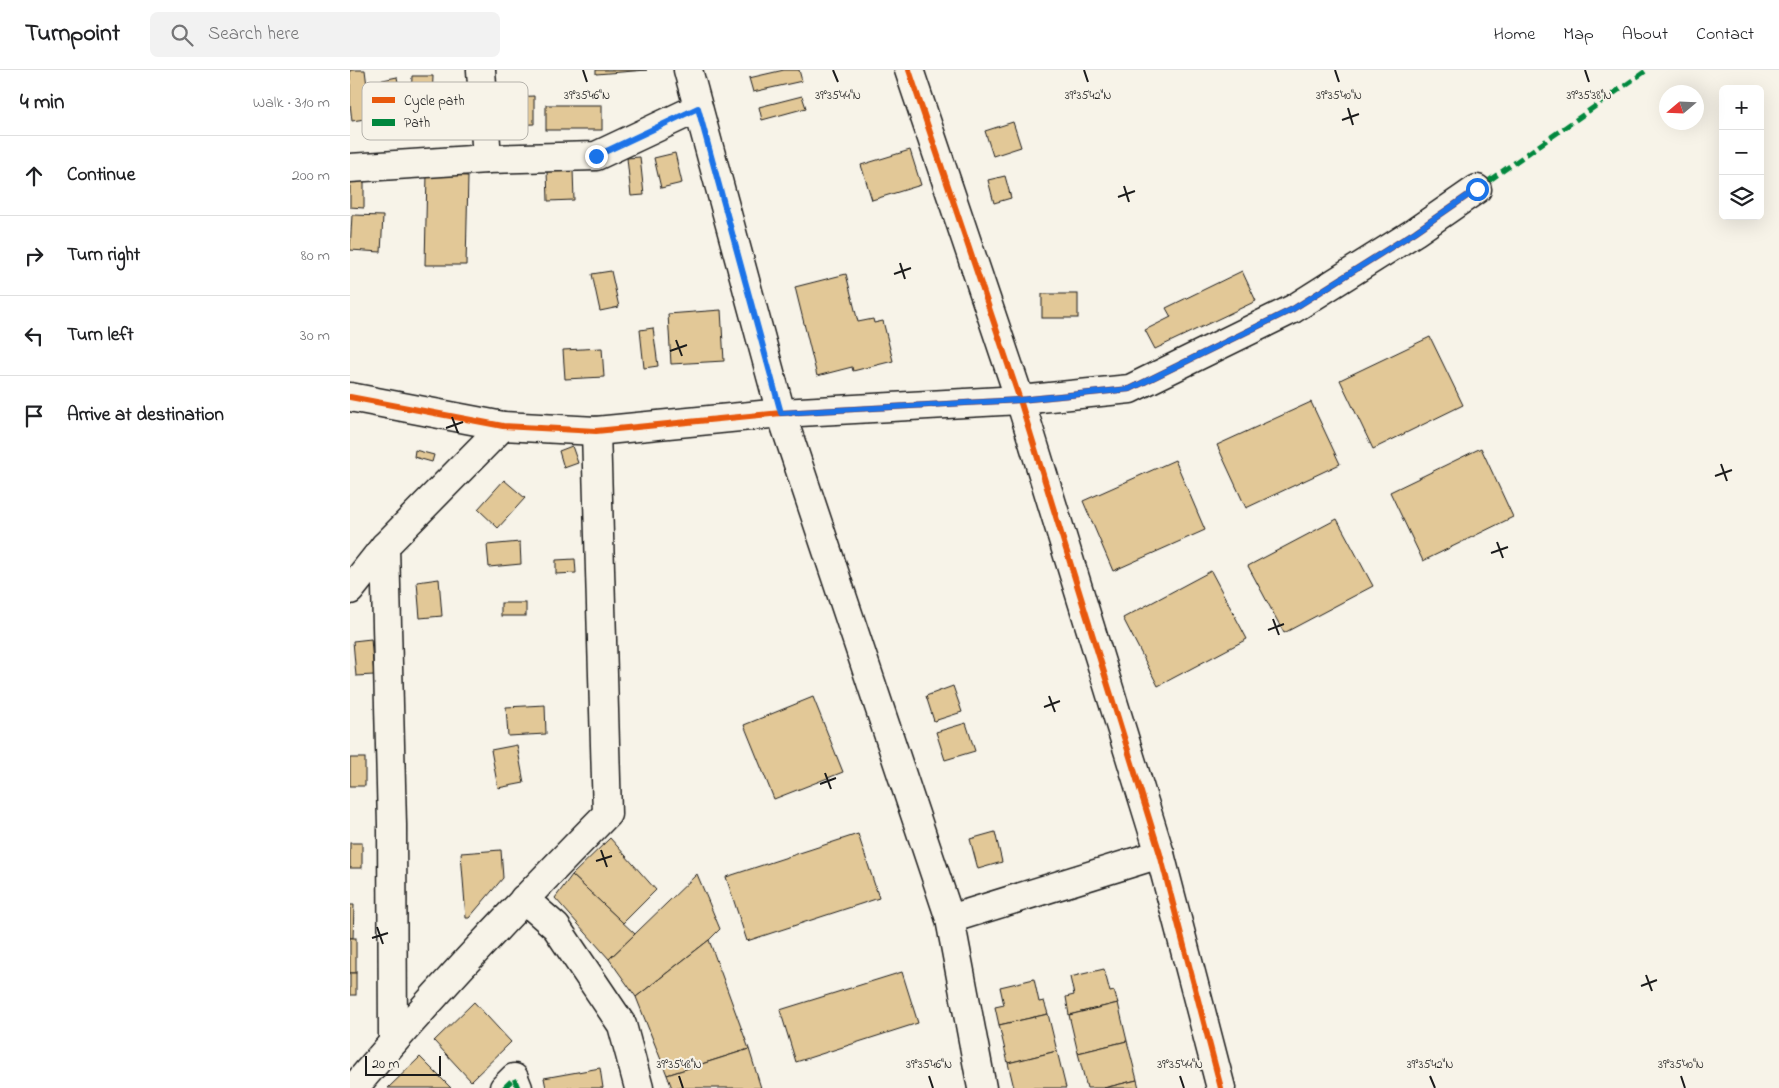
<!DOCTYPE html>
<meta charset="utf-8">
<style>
body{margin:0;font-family:"Indie Flower",sans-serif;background:#f2f2f2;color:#202124}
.controls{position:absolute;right:15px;top:15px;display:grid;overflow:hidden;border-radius:8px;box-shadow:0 5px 20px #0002}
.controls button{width:45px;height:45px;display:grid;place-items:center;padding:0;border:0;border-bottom:1px solid #e0e0e0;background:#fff;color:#202124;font:25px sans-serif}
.compass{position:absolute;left:1309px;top:15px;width:45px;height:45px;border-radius:50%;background:#fff;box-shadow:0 5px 20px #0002;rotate:251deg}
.scale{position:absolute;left:15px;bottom:12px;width:76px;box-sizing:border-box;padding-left:5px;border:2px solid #1c1c1c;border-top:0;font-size:14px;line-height:18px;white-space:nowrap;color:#1c1c1c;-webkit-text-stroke:4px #f7f3e8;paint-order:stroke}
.stop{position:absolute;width:15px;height:15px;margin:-11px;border:4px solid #1a73e8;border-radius:50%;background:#fff}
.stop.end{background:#1a73e8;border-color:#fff;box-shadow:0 1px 5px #0008}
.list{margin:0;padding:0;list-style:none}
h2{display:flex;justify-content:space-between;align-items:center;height:65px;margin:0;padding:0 20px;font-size:21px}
h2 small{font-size:16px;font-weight:400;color:#757577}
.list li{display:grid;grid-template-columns:32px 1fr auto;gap:15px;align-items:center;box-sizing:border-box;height:80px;padding:0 20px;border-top:1px solid #e0e0e0}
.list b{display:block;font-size:19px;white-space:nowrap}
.list em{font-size:16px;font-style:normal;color:#757577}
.icon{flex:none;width:28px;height:28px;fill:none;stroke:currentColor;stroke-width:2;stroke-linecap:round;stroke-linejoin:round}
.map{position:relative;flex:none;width:1429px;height:1018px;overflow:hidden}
header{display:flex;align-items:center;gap:30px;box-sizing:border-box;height:70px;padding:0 25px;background:#fff;border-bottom:1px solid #e0e0e0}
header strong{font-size:24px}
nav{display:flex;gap:28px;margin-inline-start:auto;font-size:18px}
.search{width:350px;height:45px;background:#f2f2f2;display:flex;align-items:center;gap:12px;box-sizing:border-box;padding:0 18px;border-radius:8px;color:#757577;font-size:19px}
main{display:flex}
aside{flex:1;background:#fff}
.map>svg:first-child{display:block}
.building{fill:#e2c897;stroke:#1c1c1c}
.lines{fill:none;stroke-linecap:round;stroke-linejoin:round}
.minor-casing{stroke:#1c1c1c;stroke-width:31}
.minor{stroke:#f7f3e8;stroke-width:28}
.quiet{stroke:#00873e;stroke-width:5;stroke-dasharray:10 5;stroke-linecap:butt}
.cycleway-casing{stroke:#f7f3e8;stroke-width:9}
.cycleway{stroke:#e8590c;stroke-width:6}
.route{stroke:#1a73e8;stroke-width:6}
.ticks{fill:none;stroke:#1c1c1c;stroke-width:2}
.key{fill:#f7f3e8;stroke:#b5b2ab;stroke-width:1}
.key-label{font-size:14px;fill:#1c1c1c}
.ticks-label{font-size:12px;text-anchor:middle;fill:#1c1c1c;stroke:#f7f3e8;stroke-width:4;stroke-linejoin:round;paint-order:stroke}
</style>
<header>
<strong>Turnpoint</strong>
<div class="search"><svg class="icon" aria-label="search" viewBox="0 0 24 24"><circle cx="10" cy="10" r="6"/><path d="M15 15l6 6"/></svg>Search here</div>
<nav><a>Home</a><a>Map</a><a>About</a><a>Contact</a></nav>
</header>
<main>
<aside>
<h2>4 min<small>Walk · 310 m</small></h2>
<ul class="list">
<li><svg class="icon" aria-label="ahead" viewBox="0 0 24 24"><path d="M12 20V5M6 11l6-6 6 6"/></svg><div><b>Continue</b></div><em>200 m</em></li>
<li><svg class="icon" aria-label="right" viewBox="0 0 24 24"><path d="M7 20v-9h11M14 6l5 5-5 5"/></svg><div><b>Turn right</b></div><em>80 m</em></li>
<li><svg class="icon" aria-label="left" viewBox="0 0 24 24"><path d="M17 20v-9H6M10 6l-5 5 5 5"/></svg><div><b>Turn left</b></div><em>30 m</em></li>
<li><svg class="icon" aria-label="arrive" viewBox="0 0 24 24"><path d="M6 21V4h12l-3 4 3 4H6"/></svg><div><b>Arrive at destination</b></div></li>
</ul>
</aside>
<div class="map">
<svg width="1429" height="1018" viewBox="0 0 1429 1018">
<rect width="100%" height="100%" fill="#f7f3e8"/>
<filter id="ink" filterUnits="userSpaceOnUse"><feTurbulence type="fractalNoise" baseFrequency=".02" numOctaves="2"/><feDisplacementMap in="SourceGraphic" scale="10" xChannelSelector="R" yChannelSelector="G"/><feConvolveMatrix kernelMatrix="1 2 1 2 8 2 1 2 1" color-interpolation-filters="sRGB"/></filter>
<g filter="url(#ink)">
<g class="building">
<path d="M0 0H15L21 48 2 51 0 34Z"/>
<path d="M246 0H297L246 4Z"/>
<path d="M434 0H449L452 11 403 22 399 8Z"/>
<path d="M62 6H83L82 33 61 32Z"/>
<path d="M47 7 53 38 33 41 28 11Z"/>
<path d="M184 26V54L163 55 162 27Z"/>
<path d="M452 26 456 38 412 50 409 37Z"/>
<rect x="196" y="35" width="56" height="25"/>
<path d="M663 52 671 77 643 86 635 61Z"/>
<path d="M560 80 571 115 522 130 511 95Z"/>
<path d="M325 83 332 113 311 118 304 88Z"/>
<path d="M290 87 294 125 281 126 277 88Z"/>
<path d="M223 100 224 130 198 131 197 101Z"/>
<path d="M77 104 118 106 116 195H75Z"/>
<path d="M655 106 661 128 644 133 638 110Z"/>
<path d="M0 108H14V138L0 137Z"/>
<path d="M2 145 33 146 31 182 0 180Z"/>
<path d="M261 201 269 237 250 241 242 204Z"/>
<path d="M892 201 906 231 805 279 795 260 821 247 816 238Z"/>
<path d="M496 204 508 252 523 249 524 253 533 251 543 291 503 301 502 297 467 306 445 217Z"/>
<rect x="692" y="224" width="36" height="24"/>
<path d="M371 240 374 291 321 294 318 244Z"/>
<path d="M303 258 308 296 294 298 290 260Z"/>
<path d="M1080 267 1113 335 1023 379 990 310Z"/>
<path d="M252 278 254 307 215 309 213 280Z"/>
<path d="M961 332 990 394 896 438 867 375Z"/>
<path d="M222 376 228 393 214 398 209 381Z"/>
<path d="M1131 378 1163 447 1073 491 1040 422Z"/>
<path d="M65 380 84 385 82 392 64 387Z"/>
<path d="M825 390 855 460 763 501 733 431Z"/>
<path d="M154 410 175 428 148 458 128 439Z"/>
<path d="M987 449 1023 516 934 563 898 496Z"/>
<path d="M170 472 171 494 139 497 137 475Z"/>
<path d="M225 489 226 503 206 504V490Z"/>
<path d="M861 501 897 569 808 616 773 548Z"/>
<path d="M89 509 92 546 70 548 67 512Z"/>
<rect x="151" y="533" width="25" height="13"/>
<path d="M21 569 24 605 6 606 3 571Z"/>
<path d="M603 616 612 642 584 651 576 626Z"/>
<path d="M463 627 493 702 424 729 394 655Z"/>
<path d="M195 635 196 664 158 666 156 637Z"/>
<path d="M616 653 625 681 595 690 586 662Z"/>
<path d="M167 675 174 713 148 718 141 680Z"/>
<rect x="0" y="688" width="15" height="28"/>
<path d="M645 762 652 792 628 799 620 769Z"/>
<path d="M508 764 529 828 397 871 376 807Z"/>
<path d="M260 768 306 820 273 853 222 805Z"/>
<rect x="0" y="773" width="12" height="25"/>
<path d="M151 780 153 808 119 848H116L111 783Z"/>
<path d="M347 804 370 859 359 870 286 927 259 889Z"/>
<path d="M222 805 285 864 259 889 205 828Z"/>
<path d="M0 835H4L3 868H0Z"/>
<rect x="0" y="868" width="6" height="35"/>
<path d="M359 870 399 979 317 1005 286 927Z"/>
<path d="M754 899 760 922 764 921 768 933 719 945 716 927 724 925 720 907Z"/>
<path d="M552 902 568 953 446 992 430 940Z"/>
<rect x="0" y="903" width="6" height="22"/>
<path d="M684 909 689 932 694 931 698 944 649 955 645 937 654 935 650 917Z"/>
<path d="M124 932 161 972 121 1011 84 971Z"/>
<path d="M768 933 777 971 728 983 719 945Z"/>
<path d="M698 944 707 981 658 993 649 955Z"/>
<path d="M777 971 787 1010 754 1018H737L728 983Z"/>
<path d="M399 979 411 1018H322L317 1005Z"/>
<path d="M707 981 716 1018H664L658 993Z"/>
<path d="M70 987 101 1018H38Z"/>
<path d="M250 998 253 1018H196L194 1008Z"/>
<path d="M787 1010 789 1018H754Z"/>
</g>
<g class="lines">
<g class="minor-casing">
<g id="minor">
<path d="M338 0 431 343 600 849 632 1018"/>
<path d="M559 0 670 330 810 784 871 1018"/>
<path d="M137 89 246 86 348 38"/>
<path d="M0 98 137 89 131 0"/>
<path d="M0 327 153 356 246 361 431 343 670 330 780 319 943 239 1065 162 1127 119"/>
<path d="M35 476 42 755 43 972"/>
<path d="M0 520 35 476 153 356"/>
<path d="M174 829 206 857 272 955 289 1018"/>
<path d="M600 849 810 784"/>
<path d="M4 1018C84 923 170 833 257 744L246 361"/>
<path d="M154 1018 164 1008 168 1018"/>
</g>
</g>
<use href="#minor" class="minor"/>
<g class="quiet">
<path d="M1127 119 1297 0"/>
<path d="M154 1018 164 1008 168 1018"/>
</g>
<g class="cycleway-casing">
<g id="cycleway">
<path d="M559 0 670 330 810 784 871 1018"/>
<path d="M0 327 153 356 246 361 431 343 670 330 780 319 943 239 1065 162 1127 119"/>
</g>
</g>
<use href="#cycleway" class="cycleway"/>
</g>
</g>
<g class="lines" filter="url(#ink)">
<path class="route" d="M246 86 348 38 431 343 670 330 780 319 943 239 1065 162 1127 119"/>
</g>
<path class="ticks" d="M233 0 237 12M483 0 488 12M734 0 738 12M985 0 989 12M1235 0 1239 12M998 38 1003 55M992 50 1009 44M774 116 779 132M768 127 785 121M550 193 555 209M544 204 561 198M326 270 332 286M320 281 337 275M102 347 108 363M96 358 113 352M1371 394 1377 411M1365 406 1382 400M1147 472 1153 488M1141 483 1158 477M923 549 929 565M918 560 934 554M699 626 705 642M694 637 710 631M475 703 481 719M470 714 486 708M251 780 257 797M246 791 262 786M27 857 33 874M22 868 38 863M1296 905 1302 921M1291 916 1307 910M329 1006 333 1018M579 1006 583 1018M830 1006 834 1018M1080 1006 1085 1018M1331 1006 1335 1018"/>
<rect x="12" y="12" width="166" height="58" rx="8" class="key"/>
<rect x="22" y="27" width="23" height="6" fill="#e8590c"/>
<rect x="22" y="49" width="23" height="7" fill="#00873e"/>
<g class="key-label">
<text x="54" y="35">Cycle path</text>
<text x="54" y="57">Path</text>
</g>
<g class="ticks-label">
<text x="237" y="29">39°35'46"N</text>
<text x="488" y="29">39°35'44"N</text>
<text x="738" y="29">39°35'42"N</text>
<text x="989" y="29">39°35'40"N</text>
<text x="1239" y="29">39°35'38"N</text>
<text x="329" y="998">39°35'48"N</text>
<text x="579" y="998">39°35'46"N</text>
<text x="830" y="998">39°35'44"N</text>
<text x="1080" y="998">39°35'42"N</text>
<text x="1331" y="998">39°35'40"N</text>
</g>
</svg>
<div class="controls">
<button>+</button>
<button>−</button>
<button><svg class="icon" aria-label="layers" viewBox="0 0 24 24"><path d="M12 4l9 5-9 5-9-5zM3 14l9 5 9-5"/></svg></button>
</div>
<svg class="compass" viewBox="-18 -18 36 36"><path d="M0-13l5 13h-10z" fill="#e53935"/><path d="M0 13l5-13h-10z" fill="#757577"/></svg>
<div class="scale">20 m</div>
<div class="stop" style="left:1127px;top:119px"></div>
<div class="stop end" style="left:246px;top:86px"></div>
</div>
</main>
